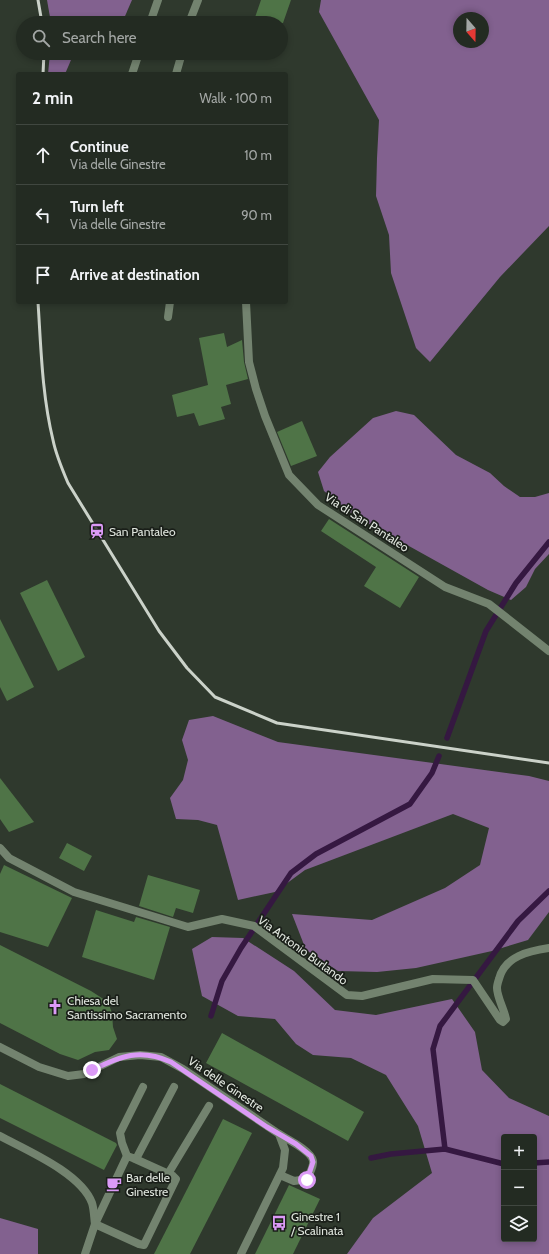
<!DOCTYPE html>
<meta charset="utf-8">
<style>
body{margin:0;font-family:Cabin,sans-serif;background:#2f372f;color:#f1f3f6}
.controls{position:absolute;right:12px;bottom:12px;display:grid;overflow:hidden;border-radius:4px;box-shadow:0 2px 6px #0003}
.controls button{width:36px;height:36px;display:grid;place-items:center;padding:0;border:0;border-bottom:1px solid #404740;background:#232b22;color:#f1f3f6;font:20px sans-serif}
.compass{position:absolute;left:453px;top:12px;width:36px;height:36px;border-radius:50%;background:#232b22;box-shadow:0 2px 6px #0003;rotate:160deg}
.stop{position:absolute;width:12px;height:12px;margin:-9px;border:3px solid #db9af6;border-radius:50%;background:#fff}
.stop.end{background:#db9af6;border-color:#fff;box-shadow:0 1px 4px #0008}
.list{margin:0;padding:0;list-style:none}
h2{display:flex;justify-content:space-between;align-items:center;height:52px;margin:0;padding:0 16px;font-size:17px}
h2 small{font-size:13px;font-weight:400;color:#a3a7a5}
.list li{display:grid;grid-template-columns:26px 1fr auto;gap:12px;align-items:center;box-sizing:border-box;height:60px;padding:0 16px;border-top:1px solid #404740}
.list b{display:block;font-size:15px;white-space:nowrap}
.list p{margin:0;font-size:13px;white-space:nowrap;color:#a3a7a5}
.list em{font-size:13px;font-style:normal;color:#a3a7a5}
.icon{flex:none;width:22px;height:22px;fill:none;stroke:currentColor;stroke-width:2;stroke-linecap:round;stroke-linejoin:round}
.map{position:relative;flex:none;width:549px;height:1254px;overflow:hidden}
.search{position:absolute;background:#232b22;box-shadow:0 2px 6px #0003;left:16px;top:16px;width:272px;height:44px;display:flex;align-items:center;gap:10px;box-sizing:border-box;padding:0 14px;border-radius:22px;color:#a3a7a5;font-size:15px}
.panel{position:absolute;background:#232b22;box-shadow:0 2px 6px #0003;left:16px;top:72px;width:272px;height:232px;border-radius:4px}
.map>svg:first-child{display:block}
.forest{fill:#82618f;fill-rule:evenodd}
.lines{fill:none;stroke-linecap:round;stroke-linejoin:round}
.stream{stroke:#351841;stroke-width:5.5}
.building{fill:#4f7447}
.service{stroke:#73836f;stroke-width:8}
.minor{stroke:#73836f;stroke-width:8}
.rail{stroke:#cbd2c9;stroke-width:3}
.route{stroke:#db9af6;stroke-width:5}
.labels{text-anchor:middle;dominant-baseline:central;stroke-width:3.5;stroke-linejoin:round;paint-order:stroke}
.street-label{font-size:12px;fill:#e0e6de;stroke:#1a1f19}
.poi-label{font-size:12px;fill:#e0e6de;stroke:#1a1f19;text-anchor:start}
</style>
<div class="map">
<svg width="549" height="1254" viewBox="0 0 549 1254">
<rect width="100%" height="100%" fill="#2f392d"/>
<g class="forest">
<path d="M47 0H132L122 23H51Z"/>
<path d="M321 0H549V226L500 277 430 362 416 348 391 273 389 235 376 196 377 158 379 120 319 12ZM459 18H483V42H459Z"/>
<path d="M50 53H74L65 74H48Z"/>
<path d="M396 411 414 415 456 455 490 473 504 486 520 497H535L549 493V554L535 569 526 587 511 600 488 590 355 516 324 491 318 472 330 457 373 418Z"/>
<path d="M213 716 278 742 529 776 549 781V912L528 940 492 951 416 968 377 972 338 971 306 950 292 914 372 920 445 888 480 865 489 828 453 814 305 870 275 892 238 900 217 825 198 820 176 819 170 798 183 780 188 760 182 740 189 720Z"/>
<path d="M212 937 243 938 294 971 335 1010 376 1015 452 999 475 1032 482 1070 509 1098 549 1116V1254H347L373 1218 432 1173 418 1126 386 1075 351 1058 313 1055 296 1044 275 1019 238 1016 202 996 192 949ZM504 1137H534V1239H504Z"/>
<path d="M0 1218 38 1229V1254H0Z"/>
</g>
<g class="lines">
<g class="stream">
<path d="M447 738 486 631 516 583 549 542"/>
<path d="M211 1016 222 981 241 948 291 873 316 854 410 804 432 773 439 756"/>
<path d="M445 1149 433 1049 440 1026 518 921 549 891"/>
<path d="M371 1158 391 1154 445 1149 504 1164"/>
<path d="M534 1163 549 1162"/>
</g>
</g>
<g class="building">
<path d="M261 0H291L283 23H253Z"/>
<path d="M224 333 227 347 242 340 244 362 248 379 226 385 231 404 221 407 225 419 199 426 194 413 177 417 172 395 208 385 199 338Z"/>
<path d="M302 421 317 456 291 466 277 432Z"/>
<path d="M329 519 419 577 400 608 364 586 376 567 321 531Z"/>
<path d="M47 580 85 657 58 671 20 593Z"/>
<path d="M0 619 34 687 7 701 0 687Z"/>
<path d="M0 778 34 822 9 832 0 819Z"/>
<path d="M67 843 92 856 84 871 59 858Z"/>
<path d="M4 865 72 898 48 947 0 932V874Z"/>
<path d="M148 875 200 890 193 913 176 908 173 917 139 906Z"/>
<path d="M96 910 134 922 136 917 170 927 154 980 82 957Z"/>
<path d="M0 945 91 991 108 1002 112 1013 113 1027 117 1039 109 1050 95 1052 78 1060 60 1054 0 1023Z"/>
<path d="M222 1033 364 1112 348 1141 206 1063Z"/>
<path d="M0 1084 116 1143 117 1145 104 1170 0 1118Z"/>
<path d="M223 1119 252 1133 190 1254H154Z"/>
<path d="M289 1185 320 1199 293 1254H255Z"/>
</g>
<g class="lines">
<g class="service">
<path d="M150 23 158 0"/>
<path d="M132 74 139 53"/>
<path d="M168 317 170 302"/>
<path d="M279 1134C287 1139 312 1151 313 1161 314 1167 309 1174 307 1179L294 1181 280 1175"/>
<path d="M127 1156 122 1143 120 1133 143 1087"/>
<path d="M136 1159 174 1087"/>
<path d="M168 1174 209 1106"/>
</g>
<g class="minor">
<path d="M189 23 198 0"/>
<path d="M176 74 182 53"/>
<path d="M246 302 249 362 256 389 265 416 289 475 318 505 445 587 489 604 549 651"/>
<path d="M0 848 9 858 74 892 188 927 222 919 254 926 347 995 362 996 433 979 473 980 500 1020 503 1022 506 1019C504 1009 497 997 497 988 497 986 498 982 499 979 505 956 529 951 549 948"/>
<path d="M0 1047 39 1067 68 1076 84 1074 119 1057 140 1055 161 1057 183 1069 279 1134 285 1150 283 1168 241 1254"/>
<path d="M0 1136C26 1150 81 1173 92 1203 94 1209 94 1217 95 1224"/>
<path d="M85 1254 95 1224 127 1156 133 1158 173 1176 176 1179 144 1245 139 1244 95 1224"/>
</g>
<g class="rail">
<path d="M38 0 42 23"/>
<path d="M43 74 44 53"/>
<path d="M38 302C41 348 42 395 53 440 56 455 62 469 68 483L159 631 187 668 215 697 277 723 549 763"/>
</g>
</g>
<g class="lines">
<path class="route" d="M92 1070C121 1056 140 1048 171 1062L267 1127 296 1144 311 1156 313 1162 307 1180"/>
</g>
<defs>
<g id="station-bare" transform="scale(1.2)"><path d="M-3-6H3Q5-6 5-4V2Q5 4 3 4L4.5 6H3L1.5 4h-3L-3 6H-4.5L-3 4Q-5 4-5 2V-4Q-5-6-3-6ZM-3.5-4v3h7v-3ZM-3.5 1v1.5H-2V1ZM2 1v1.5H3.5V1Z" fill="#db9af6" stroke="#1a1f19" stroke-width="2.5" paint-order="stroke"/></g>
<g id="church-bare" transform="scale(1.2)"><path d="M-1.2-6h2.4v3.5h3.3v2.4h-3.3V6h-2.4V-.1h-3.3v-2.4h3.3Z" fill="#db9af6" stroke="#1a1f19" stroke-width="2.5" paint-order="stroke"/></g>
<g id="cafe-bare" transform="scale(1.2)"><path d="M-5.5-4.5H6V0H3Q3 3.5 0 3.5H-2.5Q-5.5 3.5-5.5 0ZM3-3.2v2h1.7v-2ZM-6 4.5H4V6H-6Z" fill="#db9af6" stroke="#1a1f19" stroke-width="2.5" paint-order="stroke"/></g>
<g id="bus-bare" transform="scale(1.2)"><path d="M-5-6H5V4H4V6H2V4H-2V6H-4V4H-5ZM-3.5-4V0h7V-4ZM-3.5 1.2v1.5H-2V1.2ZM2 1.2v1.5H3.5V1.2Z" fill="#db9af6" stroke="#1a1f19" stroke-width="2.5" paint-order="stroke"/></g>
</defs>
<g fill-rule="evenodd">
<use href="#station-bare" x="97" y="531"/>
<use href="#church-bare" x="55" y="1007"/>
<use href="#cafe-bare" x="114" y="1184"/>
<use href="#bus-bare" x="279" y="1223"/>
</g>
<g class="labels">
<g class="street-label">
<text transform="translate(367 522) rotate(33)">Via di San Pantaleo</text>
<text transform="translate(303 950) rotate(36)">Via Antonio Burlando</text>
<text transform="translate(226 1084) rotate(34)">Via delle Ginestre</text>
</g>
<g class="poi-label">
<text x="109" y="531">San Pantaleo</text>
<text x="67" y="1000">Chiesa del<tspan x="67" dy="14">Santissimo Sacramento</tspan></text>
<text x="126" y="1177">Bar delle<tspan x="126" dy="14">Ginestre</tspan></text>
<text x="291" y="1216">Ginestre 1<tspan x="291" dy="14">/ Scalinata</tspan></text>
</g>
</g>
</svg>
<div class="controls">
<button>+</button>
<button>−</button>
<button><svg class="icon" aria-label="layers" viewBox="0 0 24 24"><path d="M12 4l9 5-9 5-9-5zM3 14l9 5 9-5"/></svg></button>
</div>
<svg class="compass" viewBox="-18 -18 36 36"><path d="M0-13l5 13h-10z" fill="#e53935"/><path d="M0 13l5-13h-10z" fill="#a3a7a5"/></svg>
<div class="stop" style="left:307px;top:1180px"></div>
<div class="stop end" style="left:92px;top:1070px"></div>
<div class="search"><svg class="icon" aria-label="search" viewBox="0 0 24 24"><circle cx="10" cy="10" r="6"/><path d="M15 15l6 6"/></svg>Search here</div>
<section class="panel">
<h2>2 min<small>Walk · 100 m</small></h2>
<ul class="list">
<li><svg class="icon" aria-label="ahead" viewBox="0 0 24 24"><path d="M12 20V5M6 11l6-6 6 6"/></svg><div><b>Continue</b><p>Via delle Ginestre</p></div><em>10 m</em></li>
<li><svg class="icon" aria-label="left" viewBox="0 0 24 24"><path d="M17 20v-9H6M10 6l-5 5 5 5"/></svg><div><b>Turn left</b><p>Via delle Ginestre</p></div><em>90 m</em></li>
<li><svg class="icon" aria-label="arrive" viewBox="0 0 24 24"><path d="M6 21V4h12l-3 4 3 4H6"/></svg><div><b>Arrive at destination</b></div></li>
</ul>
</section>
</div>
